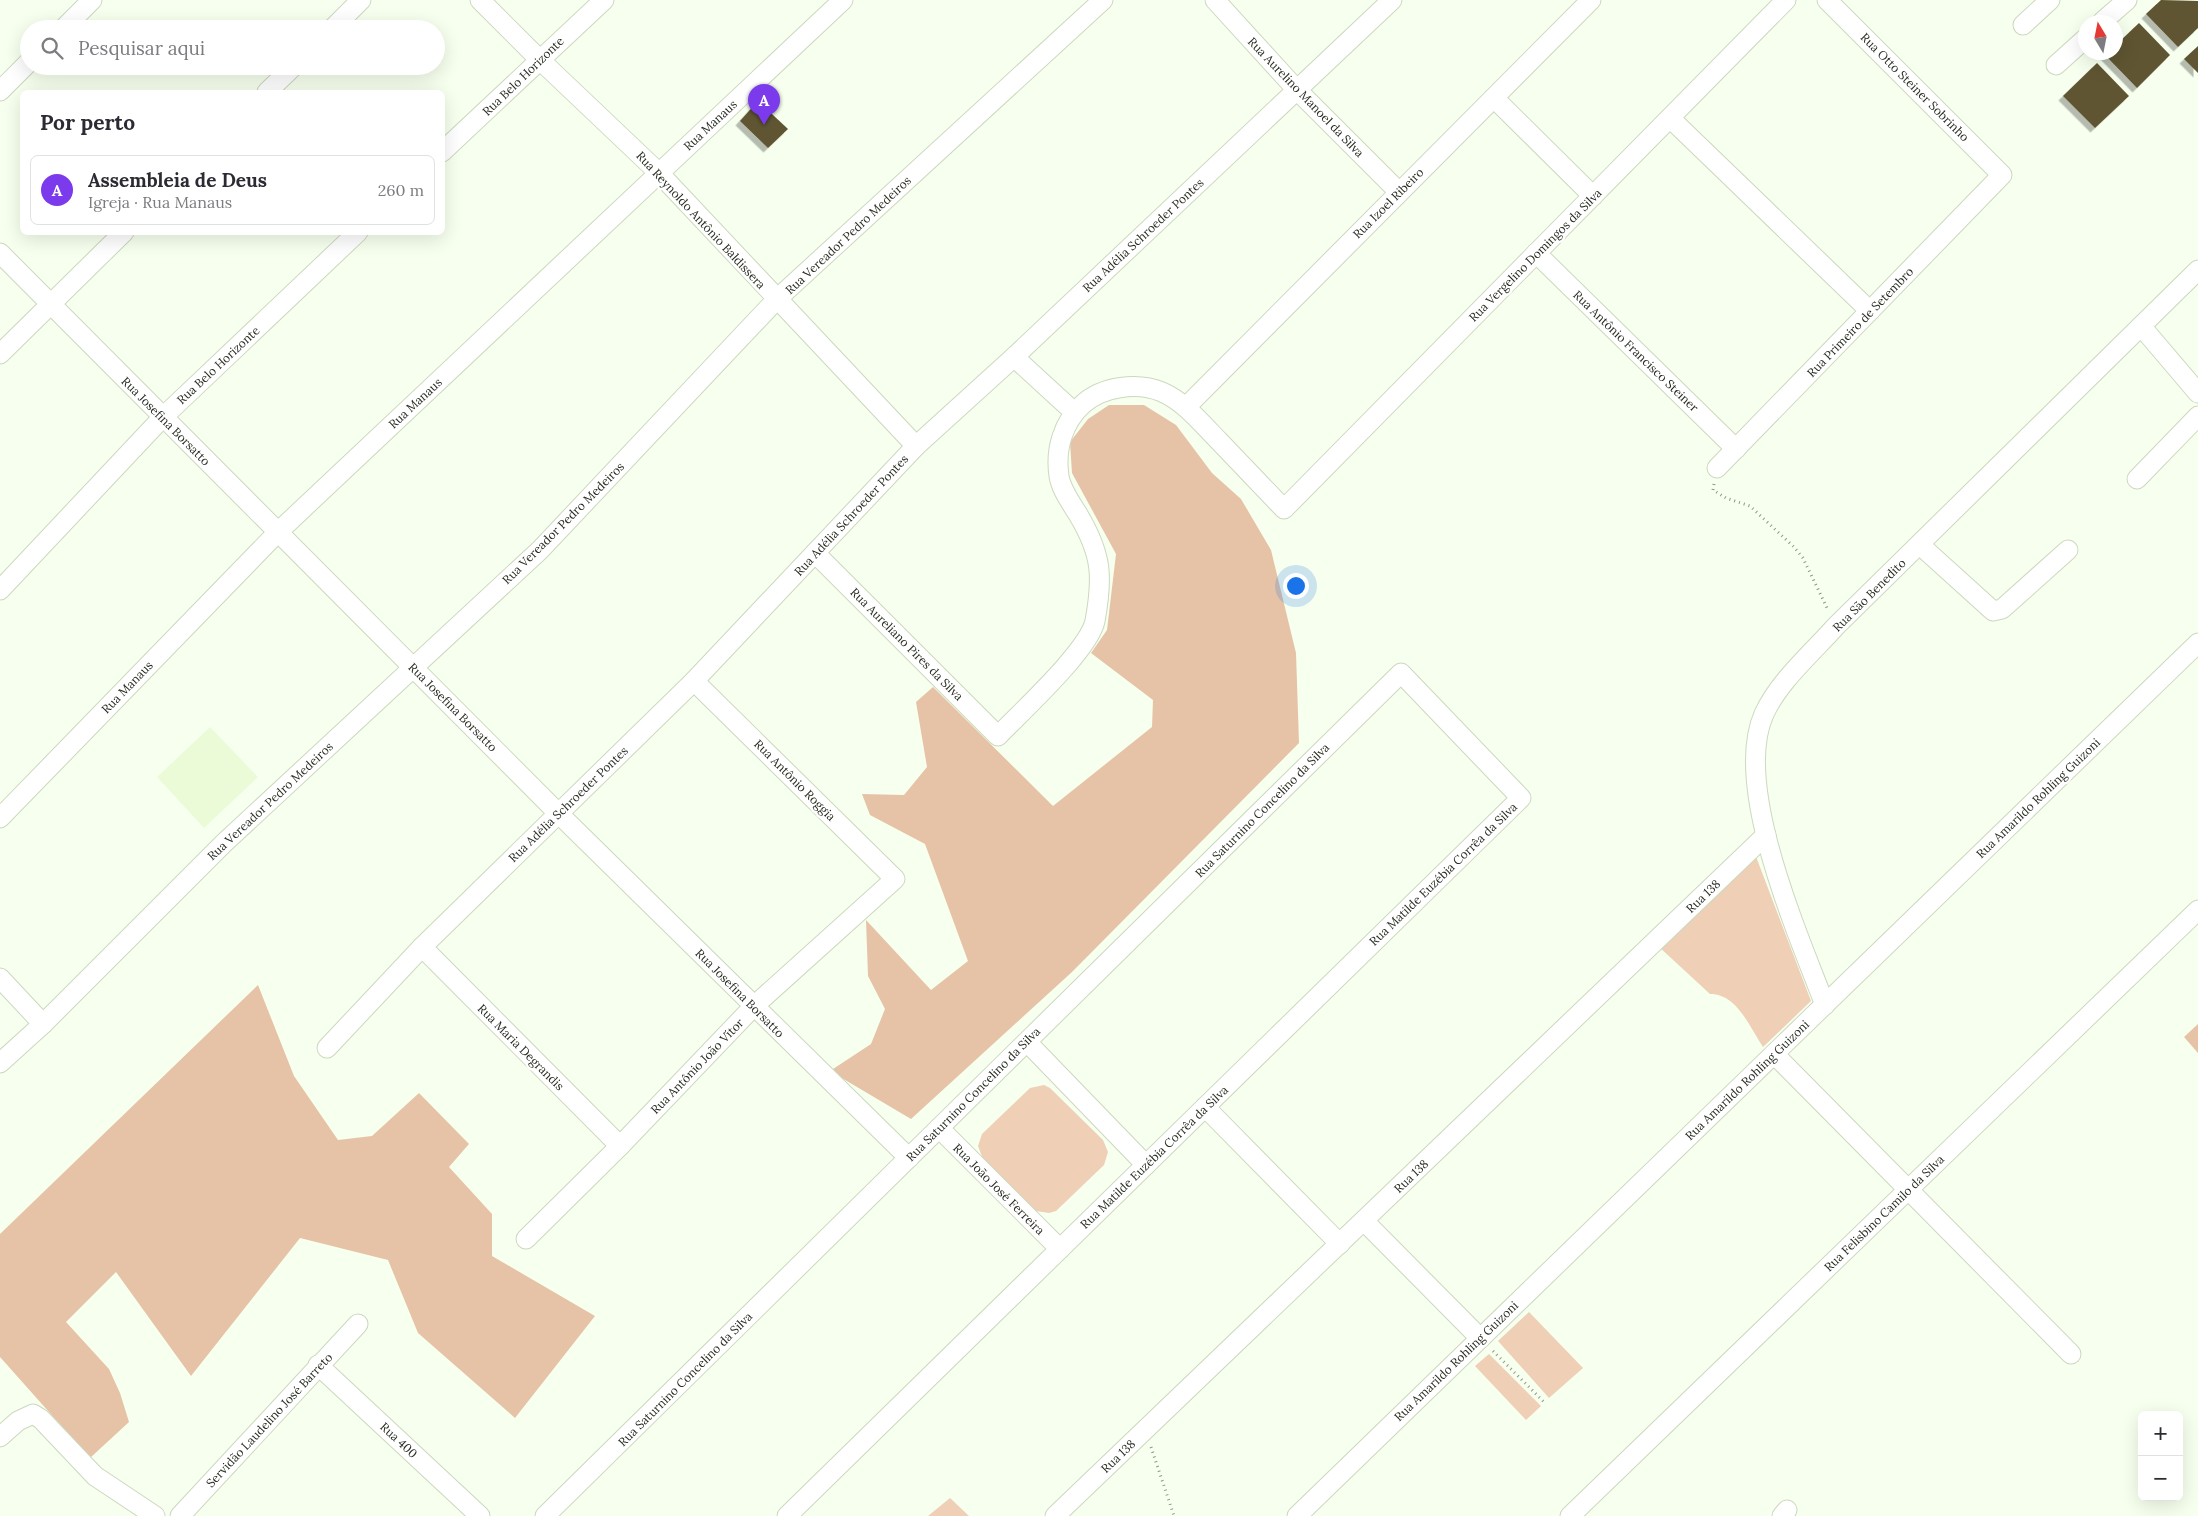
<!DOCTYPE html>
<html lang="pt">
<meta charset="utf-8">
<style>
body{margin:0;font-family:Lora,serif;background:#f7f7f7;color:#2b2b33}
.controls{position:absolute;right:15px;bottom:15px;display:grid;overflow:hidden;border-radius:8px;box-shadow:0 5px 20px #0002}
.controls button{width:45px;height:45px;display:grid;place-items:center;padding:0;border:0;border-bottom:1px solid #e1e1e2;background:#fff;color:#2b2b33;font:25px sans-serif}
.compass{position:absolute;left:2078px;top:15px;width:45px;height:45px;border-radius:50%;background:#fff;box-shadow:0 5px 20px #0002;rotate:350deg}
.you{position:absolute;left:1295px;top:585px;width:18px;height:18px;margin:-12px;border:4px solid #fff;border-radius:50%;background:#1a73e8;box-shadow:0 0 0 8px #1a73e833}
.badge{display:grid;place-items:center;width:32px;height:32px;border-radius:50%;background:#7c3aed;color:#fff;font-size:16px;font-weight:700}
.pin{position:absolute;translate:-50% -41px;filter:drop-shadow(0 1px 2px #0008)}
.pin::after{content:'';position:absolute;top:26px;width:18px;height:15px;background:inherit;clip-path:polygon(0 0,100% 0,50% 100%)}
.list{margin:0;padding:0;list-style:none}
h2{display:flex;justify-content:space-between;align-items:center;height:65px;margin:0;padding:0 20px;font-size:21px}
h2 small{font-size:16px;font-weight:400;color:#7c7c81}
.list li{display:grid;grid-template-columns:32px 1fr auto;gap:15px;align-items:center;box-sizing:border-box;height:70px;margin:0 10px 10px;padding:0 10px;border:1px solid #e1e1e2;border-radius:8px}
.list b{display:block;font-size:19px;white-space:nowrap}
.list p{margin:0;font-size:16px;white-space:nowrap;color:#7c7c81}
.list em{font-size:16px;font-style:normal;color:#7c7c81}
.icon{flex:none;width:28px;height:28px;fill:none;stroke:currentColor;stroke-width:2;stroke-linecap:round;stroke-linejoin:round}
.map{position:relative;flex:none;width:2198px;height:1516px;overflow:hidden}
.search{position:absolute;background:#fff;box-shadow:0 5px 20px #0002;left:20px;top:20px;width:425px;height:55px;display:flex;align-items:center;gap:12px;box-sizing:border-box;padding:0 18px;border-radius:28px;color:#7c7c81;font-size:19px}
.panel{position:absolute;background:#fff;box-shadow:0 5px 20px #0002;left:20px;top:90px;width:425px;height:145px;border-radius:8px}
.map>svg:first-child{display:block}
.built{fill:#ebfbd8}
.green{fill:#efcfb5}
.forest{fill:#e6c3a6}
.building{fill:#5f5531;filter:url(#shadow)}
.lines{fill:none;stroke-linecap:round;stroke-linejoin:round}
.minor-casing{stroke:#ccd8be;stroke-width:21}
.path{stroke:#909789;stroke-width:3;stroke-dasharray:1 4;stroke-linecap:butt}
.minor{stroke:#fff;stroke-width:19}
.labels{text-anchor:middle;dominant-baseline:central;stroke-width:5;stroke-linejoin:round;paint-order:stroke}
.street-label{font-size:12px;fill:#272c21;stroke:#fff}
</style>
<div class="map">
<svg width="2198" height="1516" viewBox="0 0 2198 1516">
<defs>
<filter id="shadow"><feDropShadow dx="-4.5" dy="4.5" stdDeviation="0" flood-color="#0004"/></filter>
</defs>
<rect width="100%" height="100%" fill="#f7ffee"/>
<path class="built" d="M210 727 258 777 204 828 157 777Z"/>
<g class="green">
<path d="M1755 854 1811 1001 1763 1047C1749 1026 1737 994 1710 994L1658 946Z"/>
<path d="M1044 1085 1050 1088 1103 1140 1108 1152 1104 1165 1056 1211 1049 1213 1036 1211 983 1159 978 1146 982 1134 1030 1088Z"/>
<path d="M1529 1312 1583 1368 1549 1398 1498 1341Z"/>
<path d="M1489 1354 1541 1406 1526 1420 1475 1366Z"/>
<path d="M950 1498 969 1516H928Z"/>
</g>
<g class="forest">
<path d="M1109 405H1144L1176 425 1212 473 1241 499 1271 550 1296 653 1299 743 1072 972 911 1119 830 1071 871 1044 885 1009 868 976 866 920 931 990 968 961 925 844 870 815 862 794 904 795 927 767 916 702 933 687 1053 806 1152 727 1153 700 1091 653 1107 630 1116 554 1072 473 1070 442 1088 419Z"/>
<path d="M258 985 294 1076 338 1140 372 1136 419 1093 469 1144 449 1167 492 1214V1256L595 1316 515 1418 418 1333 388 1260 300 1238 191 1376 116 1272 66 1322 109 1369 120 1393 129 1422 90 1458 0 1357V1234Z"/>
<path d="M2198 1024V1053L2184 1037Z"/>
</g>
<g class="building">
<path d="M2161 0 2198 1V28L2178 47 2146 14Z"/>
<path d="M2139 23 2170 55 2137 88 2105 55 2116 52V45Z"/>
<path d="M2198 46V73L2184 59Z"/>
<path d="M2097 63 2129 96 2095 128 2063 96Z"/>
<path d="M758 101 788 129 768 148 740 121Z"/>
</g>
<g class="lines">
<g class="minor-casing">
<g id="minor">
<path d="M480 0 539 59 659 173 916 446"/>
<path d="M1215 0 1297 90 1399 192"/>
<path d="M2102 22 2127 0"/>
<path d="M2023 25 2050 0"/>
<path d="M63 29 92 0"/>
<path d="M332 29 361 0"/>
<path d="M2056 65 2086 38"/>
<path d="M0 91 29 62"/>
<path d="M267 92 294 66"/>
<path d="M1494 98 1593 196"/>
<path d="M1670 118 1870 311"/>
<path d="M442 152 604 0"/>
<path d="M0 253 558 813 909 1158"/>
<path d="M1536 253 1736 449"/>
<path d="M2141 326 2198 393"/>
<path d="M0 354 124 232"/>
<path d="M1014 357 1074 412"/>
<path d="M1186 407 1591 0"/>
<path d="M1717 468 2002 175 1827 0"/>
<path d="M2137 479 2198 416"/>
<path d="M1920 545 1993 611 2002 609 2068 550"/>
<path d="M815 553 998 736C1021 712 1089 650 1095 621 1103 577 1102 555 1079 516 1072 504 1061 490 1059 476 1055 449 1063 422 1083 404 1103 386 1138 382 1162 392 1185 402 1202 424 1219 441 1241 464 1262 486 1284 509L1786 0"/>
<path d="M0 590 162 418 358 232"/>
<path d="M0 818 278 532 843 0"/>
<path d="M422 947 620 1146"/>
<path d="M0 978 43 1024"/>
<path d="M1825 1005C1798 934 1732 785 1764 714 1779 681 1813 652 1836 626L2198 270"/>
<path d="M1027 1042 1146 1165"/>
<path d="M327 1048 422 947 694 681 916 446 1014 357 1392 0"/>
<path d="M1774 1054 2071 1354"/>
<path d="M0 1063 43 1024 224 843 540 550 776 300 1103 0"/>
<path d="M1205 1107 1340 1244"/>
<path d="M939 1128 1060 1249"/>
<path d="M1364 1221 1480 1338"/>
<path d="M526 1239 620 1146 754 1006 895 879 694 681"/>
<path d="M318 1365 480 1516"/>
<path d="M0 1437 18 1421 33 1414 41 1419 95 1476 155 1516"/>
<path d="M180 1516 358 1324"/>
<path d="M545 1516 1401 673 1521 798 787 1516"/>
<path d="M1055 1516 1766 835"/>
<path d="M1297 1516 2198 643"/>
<path d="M1570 1516 2198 910"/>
<path d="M1782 1516 1787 1510"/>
</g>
</g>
<g class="path">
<path d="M1714 484 1713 490 1726 498 1750 506 1794 547 1803 558 1828 610"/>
<path d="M1493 1351 1544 1402"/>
<path d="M1151 1447 1174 1516"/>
</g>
<use href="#minor" class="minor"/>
</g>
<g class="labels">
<g class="street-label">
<text transform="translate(523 76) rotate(-44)">Rua Belo Horizonte</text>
<text transform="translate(1915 87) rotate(45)">Rua Otto Steiner Sobrinho</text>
<text transform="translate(1306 97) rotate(46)">Rua Aurelino Manoel da Silva</text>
<text transform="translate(710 125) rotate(-43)">Rua Manaus</text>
<text transform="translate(1388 203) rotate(-45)">Rua Izoel Ribeiro</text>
<text transform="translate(701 220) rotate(47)">Rua Reynoldo Antônio Baldissera</text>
<text transform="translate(848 235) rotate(-43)">Rua Vereador Pedro Medeiros</text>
<text transform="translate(1143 235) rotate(-43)">Rua Adélia Schroeder Pontes</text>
<text transform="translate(1535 255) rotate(-45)">Rua Vergelino Domingos da Silva</text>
<text transform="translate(1860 322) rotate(-46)">Rua Primeiro de Setembro</text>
<text transform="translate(1636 351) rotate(44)">Rua Antônio Francisco Steiner</text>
<text transform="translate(218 365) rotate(-43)">Rua Belo Horizonte</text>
<text transform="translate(415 403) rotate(-43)">Rua Manaus</text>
<text transform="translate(166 421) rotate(45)">Rua Josefina Borsatto</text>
<text transform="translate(851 515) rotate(-47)">Rua Adélia Schroeder Pontes</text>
<text transform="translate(563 523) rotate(-45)">Rua Vereador Pedro Medeiros</text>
<text transform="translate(1869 595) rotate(-45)">Rua São Benedito</text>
<text transform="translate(907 644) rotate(45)">Rua Aureliano Pires da Silva</text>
<text transform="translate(127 687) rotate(-46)">Rua Manaus</text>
<text transform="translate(453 707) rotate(45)">Rua Josefina Borsatto</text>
<text transform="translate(795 780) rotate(45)">Rua Antônio Roggia</text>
<text transform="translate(2038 798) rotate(-44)">Rua Amarildo Rohling Guizoni</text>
<text transform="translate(270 801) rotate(-43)">Rua Vereador Pedro Medeiros</text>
<text transform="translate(568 804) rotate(-44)">Rua Adélia Schroeder Pontes</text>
<text transform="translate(1262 810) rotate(-45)">Rua Saturnino Concelino da Silva</text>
<text transform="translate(1443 874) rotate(-44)">Rua Matilde Euzébia Corrêa da Silva</text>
<text transform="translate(1703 896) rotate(-44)">Rua 138</text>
<text transform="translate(740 993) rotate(45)">Rua Josefina Borsatto</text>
<text transform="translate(521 1047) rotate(45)">Rua Maria Degrandis</text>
<text transform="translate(697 1066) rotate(-46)">Rua Antônio João Vítor</text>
<text transform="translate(1747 1080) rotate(-44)">Rua Amarildo Rohling Guizoni</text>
<text transform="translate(973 1094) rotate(-45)">Rua Saturnino Concelino da Silva</text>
<text transform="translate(1154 1157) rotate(-44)">Rua Matilde Euzébia Corrêa da Silva</text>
<text transform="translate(1411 1176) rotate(-44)">Rua 138</text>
<text transform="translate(999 1189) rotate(45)">Rua João José Ferreira</text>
<text transform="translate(1884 1213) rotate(-44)">Rua Felisbino Camilo da Silva</text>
<text transform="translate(1456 1361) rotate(-44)">Rua Amarildo Rohling Guizoni</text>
<text transform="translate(685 1379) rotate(-45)">Rua Saturnino Concelino da Silva</text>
<text transform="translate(269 1420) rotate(-47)">Servidão Laudelino José Barreto</text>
<text transform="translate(399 1440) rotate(43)">Rua 400</text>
<text transform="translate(1118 1456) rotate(-44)">Rua 138</text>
</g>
</g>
</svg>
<div class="controls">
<button>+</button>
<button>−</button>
</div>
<svg class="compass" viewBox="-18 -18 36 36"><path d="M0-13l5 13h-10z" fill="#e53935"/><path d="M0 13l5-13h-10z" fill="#7c7c81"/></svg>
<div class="you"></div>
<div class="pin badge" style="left:764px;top:125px">A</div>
<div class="search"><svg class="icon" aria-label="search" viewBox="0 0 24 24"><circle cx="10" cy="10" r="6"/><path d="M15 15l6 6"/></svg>Pesquisar aqui</div>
<section class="panel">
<h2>Por perto<small></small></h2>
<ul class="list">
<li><span class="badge">A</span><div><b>Assembleia de Deus</b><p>Igreja · Rua Manaus</p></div><em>260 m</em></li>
</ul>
</section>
</div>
